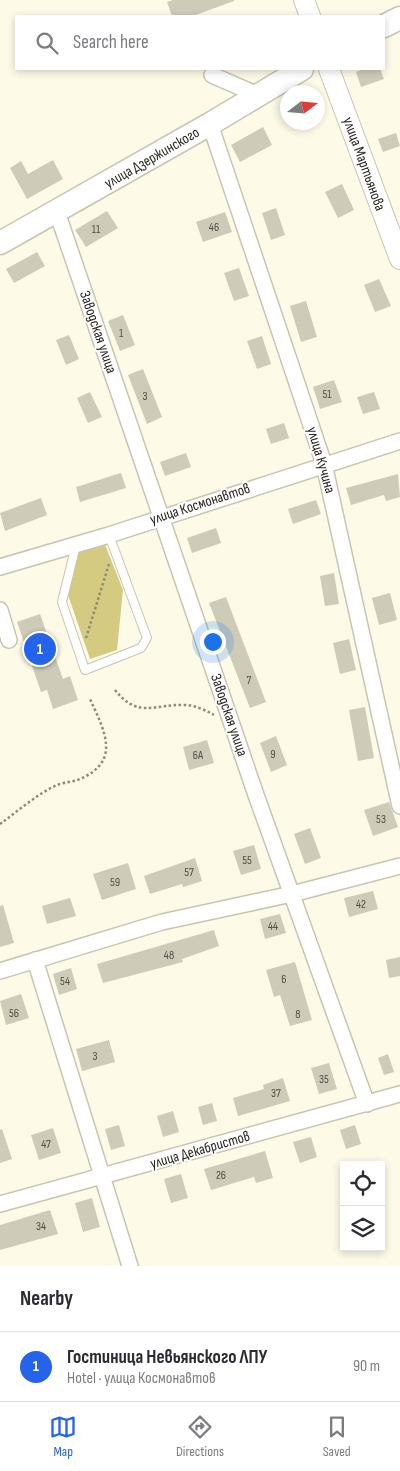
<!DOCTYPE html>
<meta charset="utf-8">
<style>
body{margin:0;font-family:"Sofia Sans Condensed",sans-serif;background:#f2f2f3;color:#2b2b33}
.controls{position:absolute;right:15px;bottom:15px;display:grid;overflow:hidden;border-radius:0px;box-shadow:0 2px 8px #0003}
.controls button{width:45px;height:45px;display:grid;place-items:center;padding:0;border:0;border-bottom:1px solid #e1e1e2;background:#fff;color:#2b2b33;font:25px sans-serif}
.compass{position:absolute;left:280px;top:85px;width:45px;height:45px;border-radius:50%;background:#fff;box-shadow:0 2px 8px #0003;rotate:74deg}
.you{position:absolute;left:212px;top:641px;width:18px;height:18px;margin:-12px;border:4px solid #fff;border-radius:50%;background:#1a73e8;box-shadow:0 0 0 8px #1a73e833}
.badge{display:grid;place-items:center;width:32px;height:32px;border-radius:50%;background:#2563eb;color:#fff;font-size:16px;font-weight:700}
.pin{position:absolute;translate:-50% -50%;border:2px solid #fff;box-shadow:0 1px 5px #0006}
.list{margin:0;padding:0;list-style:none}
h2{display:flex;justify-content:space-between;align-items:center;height:65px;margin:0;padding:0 20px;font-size:21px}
h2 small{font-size:16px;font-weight:400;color:#7c7c81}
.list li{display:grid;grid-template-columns:32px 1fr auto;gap:15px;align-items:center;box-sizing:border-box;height:70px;padding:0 20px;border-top:1px solid #e1e1e2}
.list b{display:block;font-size:19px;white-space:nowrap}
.list p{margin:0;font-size:16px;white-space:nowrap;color:#7c7c81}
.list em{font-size:16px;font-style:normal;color:#7c7c81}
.icon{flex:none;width:28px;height:28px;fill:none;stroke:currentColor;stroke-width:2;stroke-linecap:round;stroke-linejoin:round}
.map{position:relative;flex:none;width:400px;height:1266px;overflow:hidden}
.search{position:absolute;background:#fff;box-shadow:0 2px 8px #0003;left:15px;right:15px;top:15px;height:55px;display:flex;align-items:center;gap:12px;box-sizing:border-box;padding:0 18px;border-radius:0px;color:#7c7c81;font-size:19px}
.sheet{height:135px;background:#fff}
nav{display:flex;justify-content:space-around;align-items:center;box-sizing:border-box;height:70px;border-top:1px solid #e1e1e2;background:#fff;font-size:14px;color:#7c7c81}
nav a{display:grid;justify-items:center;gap:2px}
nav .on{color:#2563eb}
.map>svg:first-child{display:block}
.green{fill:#d4cb81}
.building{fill:#ceccb9}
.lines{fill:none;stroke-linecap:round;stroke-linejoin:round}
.lane-casing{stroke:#c7c5b2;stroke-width:10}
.street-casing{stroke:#c7c5b2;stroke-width:18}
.secondary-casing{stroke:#c7c5b2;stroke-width:22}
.primary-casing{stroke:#c7c5b2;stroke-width:25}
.path{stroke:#8b8a7d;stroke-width:2.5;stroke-dasharray:2.5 2.5;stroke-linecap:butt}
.lane{stroke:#fff;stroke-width:8}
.street{stroke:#fff;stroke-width:15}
.secondary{stroke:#fff;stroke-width:20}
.primary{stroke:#fff;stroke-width:22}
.labels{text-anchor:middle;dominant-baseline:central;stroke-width:4;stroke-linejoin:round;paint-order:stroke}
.number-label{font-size:12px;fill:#4f4e44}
.street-label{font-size:15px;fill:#25241d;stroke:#fff}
</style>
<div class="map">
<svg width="400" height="1266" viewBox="0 0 400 1266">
<rect width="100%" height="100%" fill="#fdfbe7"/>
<path class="green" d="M104 542 123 590 117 650 90 659 68 595 79 549Z"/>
<g class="building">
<path d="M173 0H234V1L193 16H172L167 2Z"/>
<path d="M364 69H380L384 79 361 87 356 72Z"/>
<path d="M263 127 272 145 240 162 231 145Z"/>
<path d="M396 133 400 146 383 152 378 139Z"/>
<path d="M53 160 63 179 27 199 10 168 21 161 28 174Z"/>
<path d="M342 184 354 210 338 218 325 192Z"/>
<path d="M276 208 285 235 271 240 262 213Z"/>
<path d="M107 211 118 228 86 247 75 230Z"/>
<path d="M225 212 232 232 203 242 196 222Z"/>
<path d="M37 252 45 266 14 283 6 269Z"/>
<path d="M239 268 249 296 234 301 224 273Z"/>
<path d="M379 279 391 306 375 312 364 285Z"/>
<path d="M306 301 317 337 301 342 290 306Z"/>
<path d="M123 315 135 345 120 351 108 321Z"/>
<path d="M69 335 79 359 66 365 56 340Z"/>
<path d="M262 336 271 364 257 369 247 341Z"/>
<path d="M143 369 162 417 147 424 128 375Z"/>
<path d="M334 380 342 402 320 409 313 387Z"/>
<path d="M90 392 102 417 88 423 77 398Z"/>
<path d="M374 392 380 409 363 414 357 397Z"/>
<path d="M284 423 289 438 271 444 266 429Z"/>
<path d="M186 453 191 467 165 476 160 462Z"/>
<path d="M121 473 126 488 80 502 76 487Z"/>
<path d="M398 474 400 497 386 501 384 495 351 505 346 488Z"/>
<path d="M41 498 47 515 5 531 0 513Z"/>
<path d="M316 500 321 514 293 524 288 509Z"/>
<path d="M216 528 221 543 192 553 187 538Z"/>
<path d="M334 573 339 604 325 606 320 576Z"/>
<path d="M390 593 397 620 379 625 372 598Z"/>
<path d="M226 597 266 702 250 708 209 603Z"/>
<path d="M40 614 63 679 70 676 78 700 53 709 47 690 41 692 17 622Z"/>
<path d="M349 639 356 670 340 674 333 643Z"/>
<path d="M365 707 374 758 358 761 349 710Z"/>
<path d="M276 736 287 765 271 772 260 743Z"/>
<path d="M207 740 214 763 189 770 183 747Z"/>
<path d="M389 802 398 827 373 836 364 810Z"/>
<path d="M310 828 321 858 305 864 294 834Z"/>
<path d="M254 845 261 869 241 875 233 851Z"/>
<path d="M195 858 202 881 183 887 182 884 150 894 144 876Z"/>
<path d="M128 863 136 889 102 900 93 874Z"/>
<path d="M373 891 378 909 349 917 344 898Z"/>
<path d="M70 898 76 916 47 924 42 906Z"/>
<path d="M3 905 14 943 0 947V906Z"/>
<path d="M280 914 286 933 265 939 260 919Z"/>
<path d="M214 930 219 946 182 959 183 962 103 983 97 964Z"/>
<path d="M400 957V976L389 978 386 960Z"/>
<path d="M295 962 312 1020 290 1026 280 995 274 997 266 970Z"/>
<path d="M71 968 77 989 59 995 53 974Z"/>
<path d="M21 994 29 1018 6 1025 0 1001Z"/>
<path d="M109 1040 115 1062 82 1071 76 1049Z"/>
<path d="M388 1054 394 1072 384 1075 378 1058Z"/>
<path d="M329 1063 337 1089 319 1094 311 1068Z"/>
<path d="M283 1078 290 1101 238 1116 233 1098 264 1089 263 1085Z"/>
<path d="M212 1103 217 1121 203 1125 198 1107Z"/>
<path d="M173 1111 179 1132 163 1137 157 1116Z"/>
<path d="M119 1125 125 1146 111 1150 105 1129Z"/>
<path d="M355 1125 361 1144 346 1149 340 1130Z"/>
<path d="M53 1128 61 1153 39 1160 31 1135Z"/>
<path d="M2 1129 12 1159 0 1163V1130Z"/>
<path d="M311 1137 317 1157 300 1163 293 1142Z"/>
<path d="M265 1151 273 1178 256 1183 254 1177 211 1190 204 1169Z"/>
<path d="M181 1174 188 1198 171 1203 164 1179Z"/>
<path d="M92 1198 100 1227 83 1232 75 1203Z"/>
<path d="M50 1210 58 1234 0 1250V1225Z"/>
</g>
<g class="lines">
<g class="lane-casing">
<path id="lane" d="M76 545 62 602 85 670 141 648 147 638 109 535"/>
</g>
<g class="street-casing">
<g id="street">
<path d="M212 75 258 95"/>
<path d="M210 124 324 464 400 806"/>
<path d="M57 212 256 795 367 1104"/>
<path d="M0 567 109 535 400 441"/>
<path d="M0 610 9 640"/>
<path d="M35 960 130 1266"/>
<path d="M0 971 162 922 292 894 400 866"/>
<path d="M0 1204 400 1094"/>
</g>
</g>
<g class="secondary-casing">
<g id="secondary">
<path d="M304 0 310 16"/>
<path d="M329 69 400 259"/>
</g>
</g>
<g class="primary-casing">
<g id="primary">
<path d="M384 26 400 18"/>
<path d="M0 243 210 124 302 69"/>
</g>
</g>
<g class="path">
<path d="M86 638 109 564"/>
<path d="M115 690C138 719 154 704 184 705 195 705 205 710 214 715"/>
<path d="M0 824C18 811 37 794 57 785 65 782 73 782 80 779 122 761 104 730 90 699"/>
</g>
<use href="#lane" class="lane"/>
<use href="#street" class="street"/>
<use href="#secondary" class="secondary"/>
<use href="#primary" class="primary"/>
</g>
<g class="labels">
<g class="number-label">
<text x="214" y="227">46</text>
<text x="96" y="229">11</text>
<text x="121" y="333">1</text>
<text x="327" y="394">51</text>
<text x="145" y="396">3</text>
<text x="249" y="680">7</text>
<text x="273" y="754">9</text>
<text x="198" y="755">6А</text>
<text x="381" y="819">53</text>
<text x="247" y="860">55</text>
<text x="189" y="872">57</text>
<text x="115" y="882">59</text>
<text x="361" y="904">42</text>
<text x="273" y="926">44</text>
<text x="169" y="955">48</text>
<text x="284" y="979">6</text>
<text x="65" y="981">54</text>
<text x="14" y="1013">56</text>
<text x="298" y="1014">8</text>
<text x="95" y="1056">3</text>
<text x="324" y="1079">35</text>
<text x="276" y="1093">37</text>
<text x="46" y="1144">47</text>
<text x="221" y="1175">26</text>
<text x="41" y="1226">34</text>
</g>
<g class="street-label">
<text transform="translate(152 158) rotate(-30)">улица Дзержинского</text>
<text transform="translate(364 164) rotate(70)">улица Мартьянова</text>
<text transform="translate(98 332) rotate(71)">Заводская улица</text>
<text transform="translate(321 460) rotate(74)">улица Кучина</text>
<text transform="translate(200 504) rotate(-18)">улица Космонавтов</text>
<text transform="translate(229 715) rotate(71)">Заводская улица</text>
<text transform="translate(200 1150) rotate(-16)">улица Декабристов</text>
</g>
</g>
</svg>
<div class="controls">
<button><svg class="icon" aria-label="locate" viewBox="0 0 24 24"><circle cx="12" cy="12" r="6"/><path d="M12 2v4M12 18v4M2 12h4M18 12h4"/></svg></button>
<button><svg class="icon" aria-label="layers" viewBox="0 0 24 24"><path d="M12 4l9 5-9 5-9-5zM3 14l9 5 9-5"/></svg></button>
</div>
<svg class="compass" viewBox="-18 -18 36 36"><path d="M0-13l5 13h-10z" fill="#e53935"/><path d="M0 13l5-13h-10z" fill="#7c7c81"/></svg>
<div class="you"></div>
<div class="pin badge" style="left:40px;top:649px">1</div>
<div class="search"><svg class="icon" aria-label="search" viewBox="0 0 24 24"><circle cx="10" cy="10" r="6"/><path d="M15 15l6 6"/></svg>Search here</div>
</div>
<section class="sheet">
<h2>Nearby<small></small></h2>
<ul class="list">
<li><span class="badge">1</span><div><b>Гостиница Невьянского ЛПУ</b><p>Hotel · улица Космонавтов</p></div><em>90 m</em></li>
</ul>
</section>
<nav>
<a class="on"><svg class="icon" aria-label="map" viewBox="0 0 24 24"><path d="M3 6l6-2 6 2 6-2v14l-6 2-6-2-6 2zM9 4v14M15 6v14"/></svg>Map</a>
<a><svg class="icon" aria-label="directions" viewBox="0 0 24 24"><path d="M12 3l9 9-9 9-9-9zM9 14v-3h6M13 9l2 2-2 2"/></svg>Directions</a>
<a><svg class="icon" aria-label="saved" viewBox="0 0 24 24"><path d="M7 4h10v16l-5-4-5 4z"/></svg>Saved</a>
</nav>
